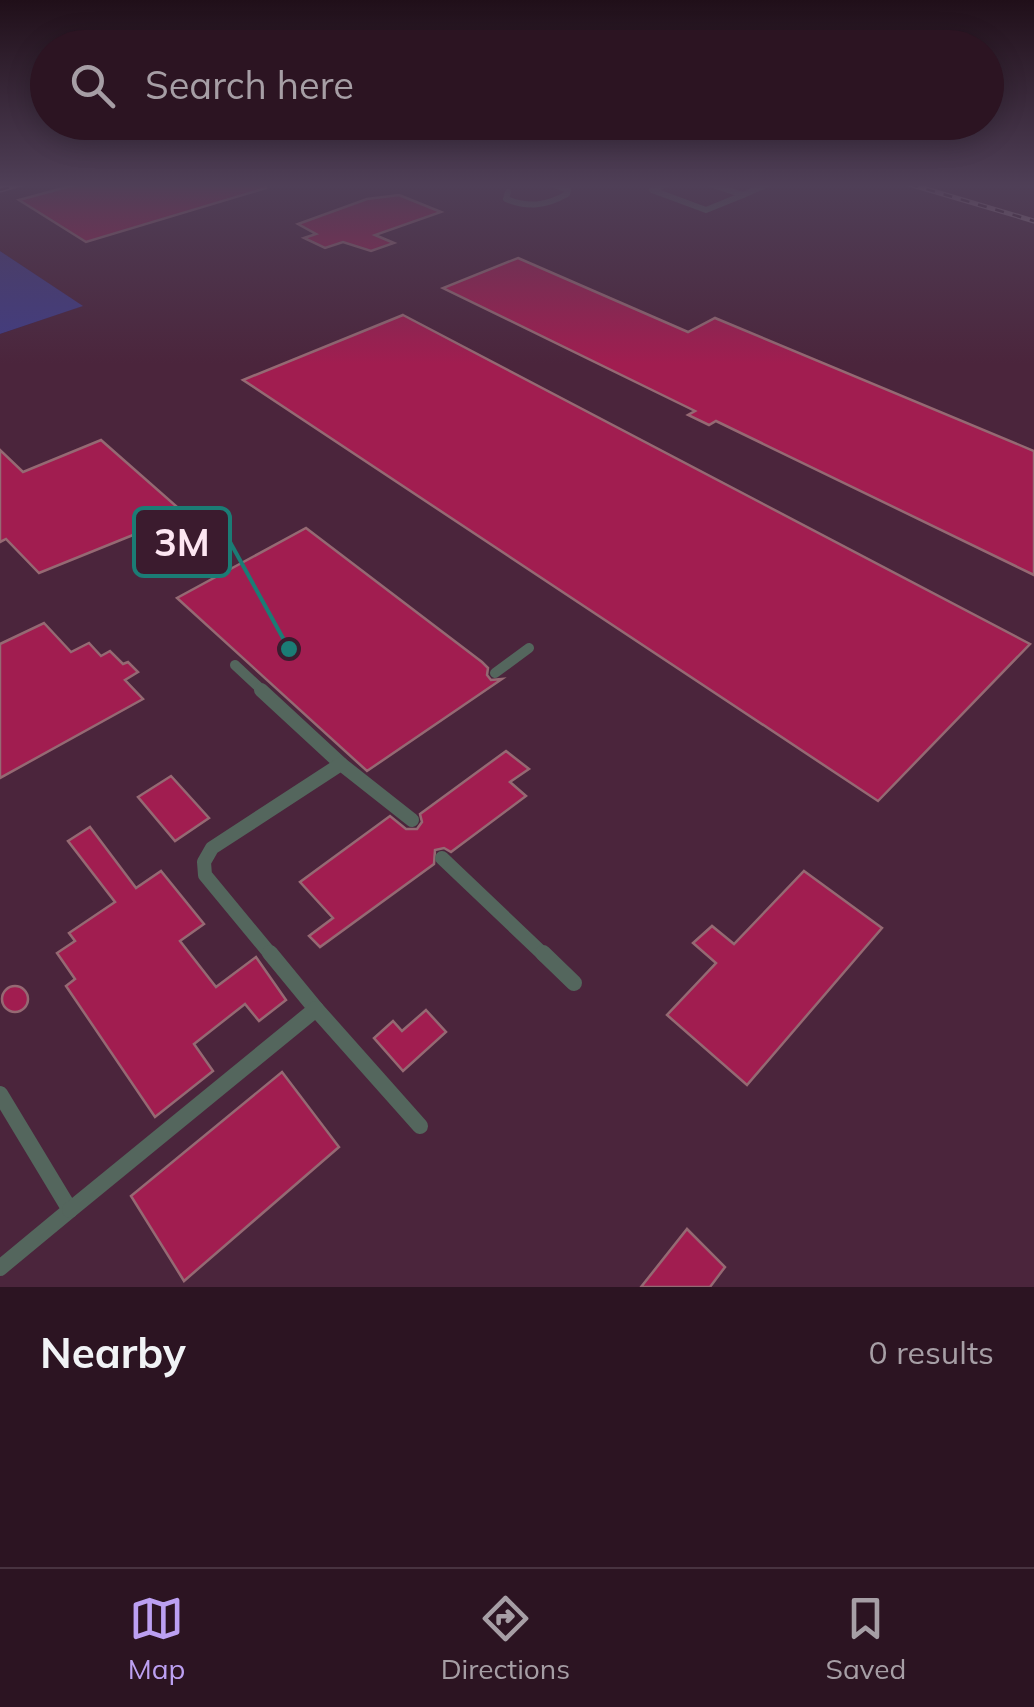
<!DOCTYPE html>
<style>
body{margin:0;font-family:Mulish,sans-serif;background:#38212f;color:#f1f3f6}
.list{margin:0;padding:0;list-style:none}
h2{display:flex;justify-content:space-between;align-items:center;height:130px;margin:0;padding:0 40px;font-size:42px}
h2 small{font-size:32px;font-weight:400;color:#a69ea5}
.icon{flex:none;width:55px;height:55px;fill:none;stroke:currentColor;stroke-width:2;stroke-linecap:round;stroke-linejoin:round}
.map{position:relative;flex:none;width:1034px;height:1287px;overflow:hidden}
.search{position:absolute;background:#2c1422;box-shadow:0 5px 25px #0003;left:30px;right:30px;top:30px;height:110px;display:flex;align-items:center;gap:25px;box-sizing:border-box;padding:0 35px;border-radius:55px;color:#a69ea5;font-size:38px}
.sheet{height:280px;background:#2c1422}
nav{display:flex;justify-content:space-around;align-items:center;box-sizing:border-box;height:140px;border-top:2px solid #483340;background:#2c1422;font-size:28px;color:#a69ea5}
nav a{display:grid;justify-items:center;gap:5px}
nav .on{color:#bca0f2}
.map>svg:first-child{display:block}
.built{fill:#4b253c}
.green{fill:#423c84}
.building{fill:#a11d50;stroke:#956973;stroke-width:2.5}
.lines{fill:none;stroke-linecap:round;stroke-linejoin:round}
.lane-far3{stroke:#54665d;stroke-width:6}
.lane-far2{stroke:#54665d;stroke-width:10}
.lane-far1{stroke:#54665d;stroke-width:14}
.lane{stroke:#54665d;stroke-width:16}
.secondary{fill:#6c897b;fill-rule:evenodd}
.rail-casing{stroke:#9e8392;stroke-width:5}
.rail{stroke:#3b1b2e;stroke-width:2.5;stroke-dasharray:9;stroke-linecap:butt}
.leader{fill:none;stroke:#1b7c75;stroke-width:4}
.callout-dot{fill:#1b7c75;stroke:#3b1b2e;stroke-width:4}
.callout{fill:#3b1b2e;stroke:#1b7c75;stroke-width:4}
.callout-label{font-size:38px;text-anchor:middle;font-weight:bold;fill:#fde6f2}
</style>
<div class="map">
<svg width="1034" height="1287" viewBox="0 0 1034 1287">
<rect width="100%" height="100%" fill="#3b1b2e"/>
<path class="built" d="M32 184H1034V1287H0V334L82 306 0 251V192Z"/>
<path class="green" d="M0 251 83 306 0 334Z"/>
<g class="building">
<path d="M78 184H265L266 188 86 242 19 200Z"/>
<path d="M399 195 441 212 375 235 394 243 371 251 343 242 325 248 304 238 316 234 298 224 367 199Z"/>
<path d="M518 258 688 332 715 318 1034 451V575L716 421 709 425 688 415 695 411 443 288Z"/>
<path d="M403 315 1030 644 878 801 243 380Z"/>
<path d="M101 440 185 514 39 573 6 539 0 542V450L23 472Z"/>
<path d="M306 528 482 662 488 668 487 675 491 680 502 679 367 771 177 598Z"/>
<path d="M44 623 71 652 89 643 101 656 110 651 123 664 128 662 138 672 125 680 143 699 0 778V644Z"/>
<path d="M506 751 529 769 510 782 526 796 451 852 444 848 435 850 434 864 320 947 309 936 333 918 300 882 390 816 406 829H417L422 822 420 814Z"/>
<path d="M171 776 209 818 175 841 138 797Z"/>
<path d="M90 827 136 888 161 871 204 924 180 941 216 987 256 957 286 1000 259 1021 245 1004 194 1044 213 1071 155 1117 66 986 75 979 57 953 75 941 69 933 115 902 68 841Z"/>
<path d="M804 871 882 928 747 1085 667 1015 716 963 693 943 712 926 734 944Z"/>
<circle cx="15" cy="999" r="13"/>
<path d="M426 1010 446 1032 403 1071 374 1038 393 1021 402 1031Z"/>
<path d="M282 1072 339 1147 184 1281 131 1196Z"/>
<path d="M687 1229 725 1267 710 1287H641Z"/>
</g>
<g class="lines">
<g class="lane-far3">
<path d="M667 184 652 190 706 210 743 195"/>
<path d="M710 184 743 195 768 184"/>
<path d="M508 192 506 199C528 208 546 206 567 194L568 190 552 184"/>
</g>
<g class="lane-far2">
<path d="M235 665 264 692"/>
<path d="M495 673 529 648"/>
</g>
<g class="lane-far1">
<path d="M261 690 341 764"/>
<path d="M442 858 545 956"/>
<path d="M272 956 205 875 204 862 212 848 341 764 412 820"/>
</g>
<g class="lane">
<path d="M270 953 316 1009"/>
<path d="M543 953 574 983"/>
<path d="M0 1094 70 1210 0 1268"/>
<path d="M70 1210 316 1009 420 1126"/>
</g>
<path class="secondary" d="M0 184H15L0 190Z"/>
<g class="rail-casing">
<g id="rail">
<path d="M909 184 1034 221"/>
<path d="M0 190 22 184"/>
</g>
</g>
<use href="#rail" class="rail"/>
</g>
<linearGradient id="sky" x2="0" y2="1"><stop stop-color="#200f19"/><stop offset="0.51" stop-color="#4f3f57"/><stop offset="1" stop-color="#4f3f57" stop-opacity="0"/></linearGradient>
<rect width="1034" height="364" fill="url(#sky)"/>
<path class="leader" d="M289 649L230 542"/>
<circle class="callout-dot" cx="289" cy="649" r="10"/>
<rect class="callout" x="134" y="508" width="96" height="68" rx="10"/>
<g class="callout-label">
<text x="182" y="556">3M</text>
</g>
</svg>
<div class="search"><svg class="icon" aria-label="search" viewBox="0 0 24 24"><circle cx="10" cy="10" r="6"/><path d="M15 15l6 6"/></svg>Search here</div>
</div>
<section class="sheet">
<h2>Nearby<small>0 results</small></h2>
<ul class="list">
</ul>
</section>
<nav>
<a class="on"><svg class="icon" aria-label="map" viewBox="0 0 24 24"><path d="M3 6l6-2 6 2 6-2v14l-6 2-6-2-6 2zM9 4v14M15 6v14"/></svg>Map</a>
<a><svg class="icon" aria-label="directions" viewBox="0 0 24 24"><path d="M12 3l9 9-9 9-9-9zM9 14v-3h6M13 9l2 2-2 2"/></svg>Directions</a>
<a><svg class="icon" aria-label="saved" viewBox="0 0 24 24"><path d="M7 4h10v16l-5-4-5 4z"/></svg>Saved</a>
</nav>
